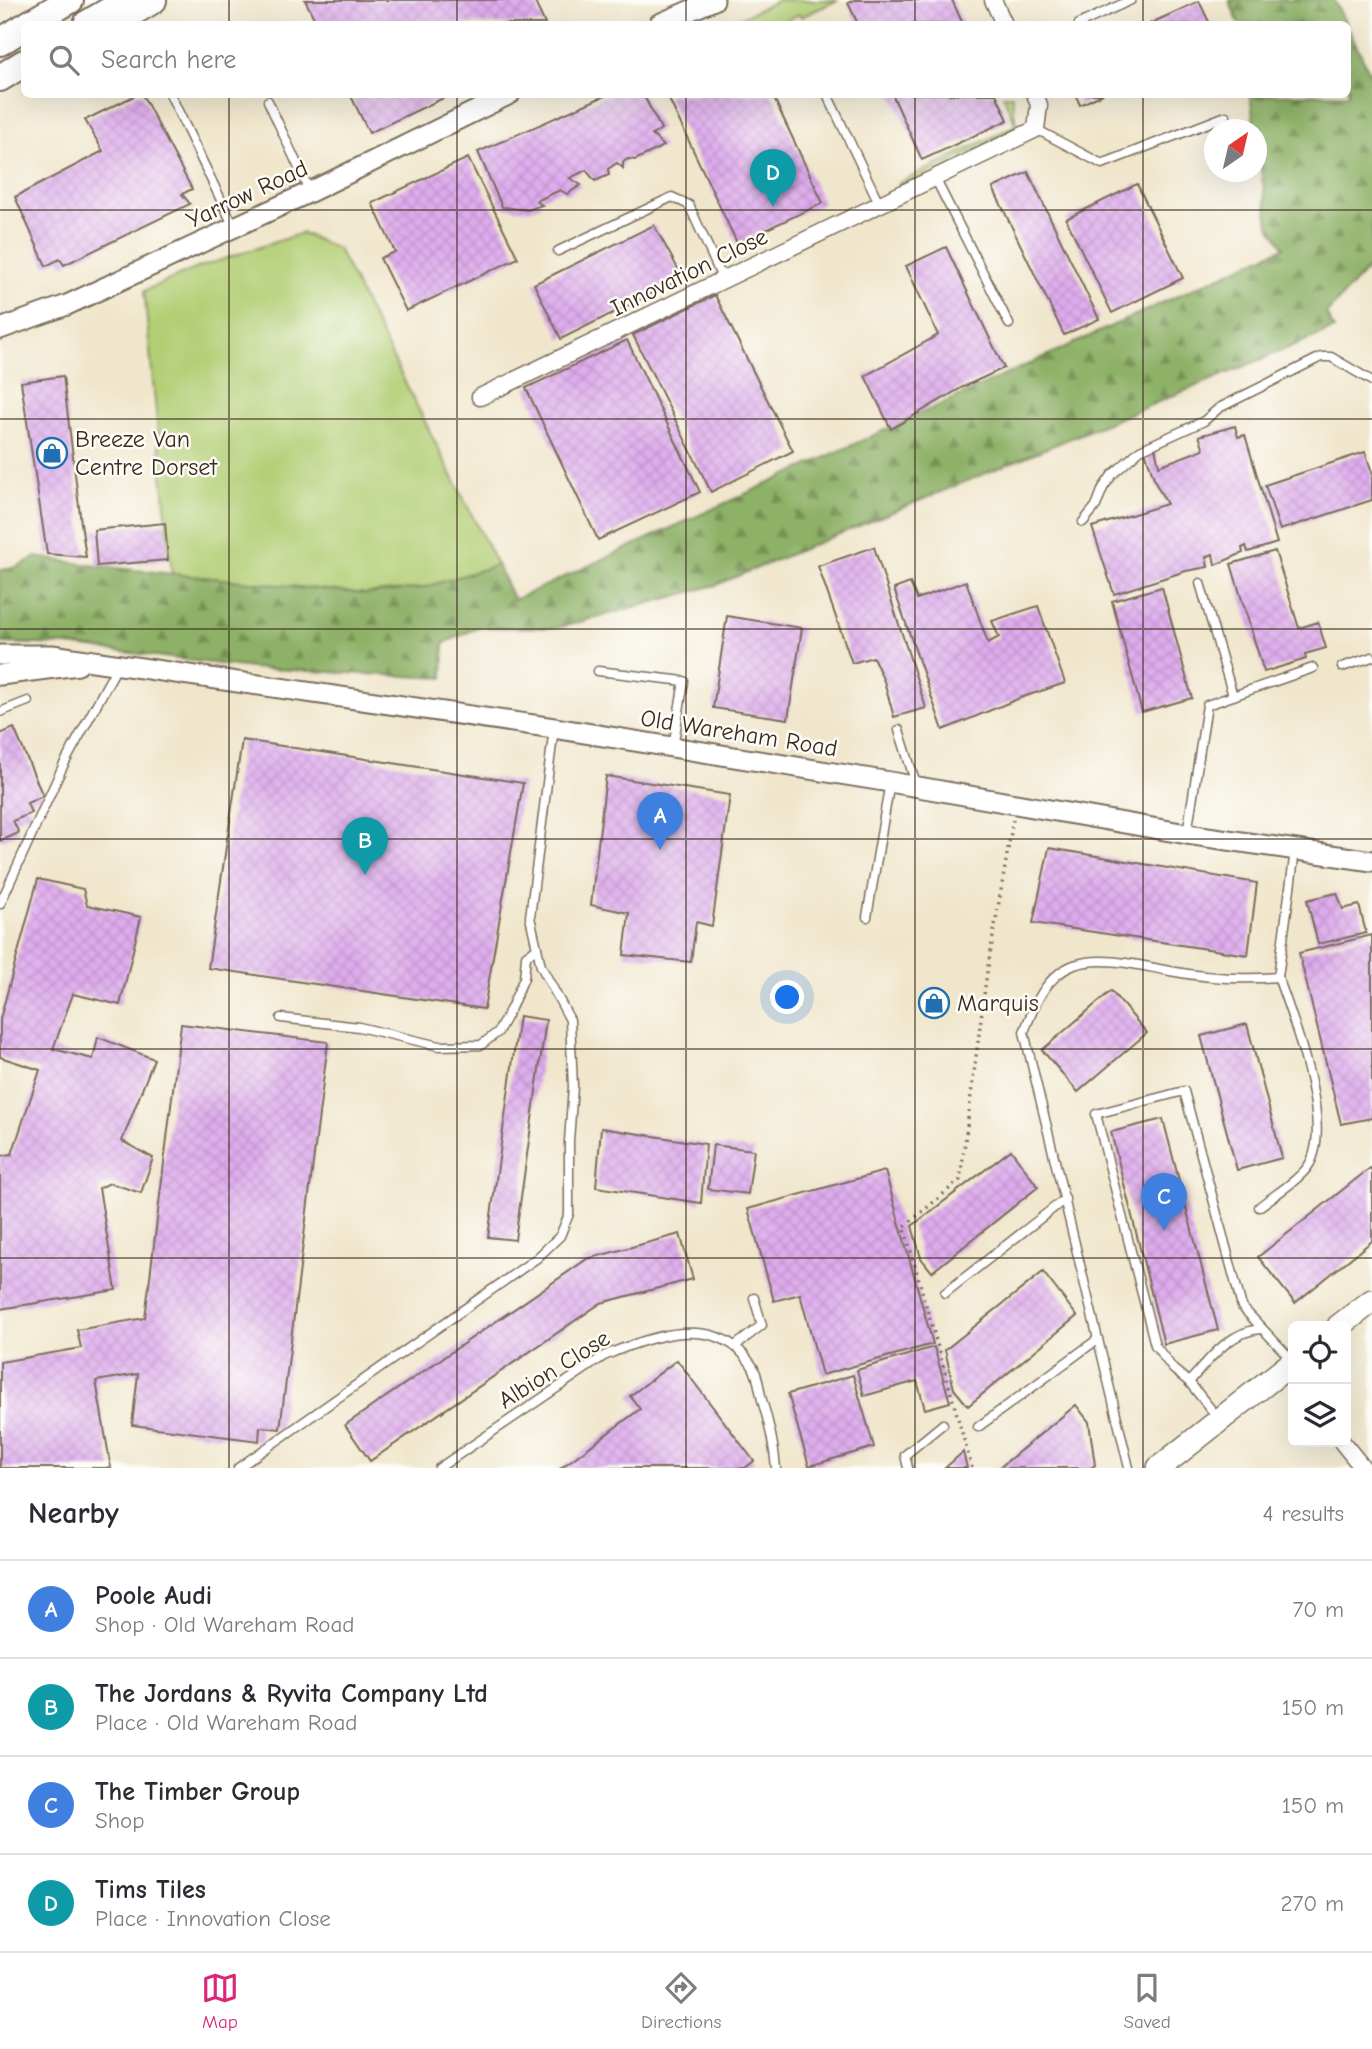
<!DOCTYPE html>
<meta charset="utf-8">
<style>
body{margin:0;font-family:"Comic Neue",sans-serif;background:#f2f2f3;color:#2b2b33}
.controls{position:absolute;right:21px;bottom:21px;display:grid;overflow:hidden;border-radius:10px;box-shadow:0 7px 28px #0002}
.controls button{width:63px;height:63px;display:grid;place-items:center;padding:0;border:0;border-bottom:2px solid #e1e1e2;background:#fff;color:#2b2b33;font:35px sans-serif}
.compass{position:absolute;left:1204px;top:119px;width:63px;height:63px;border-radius:50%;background:#fff;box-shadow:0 7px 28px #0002;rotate:34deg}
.you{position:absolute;left:788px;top:998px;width:24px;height:24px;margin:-18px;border:5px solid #fff;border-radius:50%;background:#1a73e8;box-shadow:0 0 0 10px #1a73e833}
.badge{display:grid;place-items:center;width:46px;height:46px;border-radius:50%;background:#db2777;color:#fff;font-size:23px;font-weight:700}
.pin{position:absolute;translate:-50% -58px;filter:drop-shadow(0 2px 4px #0008)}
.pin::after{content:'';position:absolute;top:37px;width:24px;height:21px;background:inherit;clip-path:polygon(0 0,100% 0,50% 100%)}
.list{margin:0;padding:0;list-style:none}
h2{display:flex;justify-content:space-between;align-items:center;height:91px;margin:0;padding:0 28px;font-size:30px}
h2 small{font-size:23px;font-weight:400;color:#7c7c81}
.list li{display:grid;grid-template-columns:46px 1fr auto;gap:21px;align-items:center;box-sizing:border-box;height:98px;padding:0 28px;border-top:2px solid #e1e1e2}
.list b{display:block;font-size:26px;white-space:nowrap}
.list p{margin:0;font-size:23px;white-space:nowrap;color:#7c7c81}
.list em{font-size:23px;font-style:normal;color:#7c7c81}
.icon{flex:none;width:38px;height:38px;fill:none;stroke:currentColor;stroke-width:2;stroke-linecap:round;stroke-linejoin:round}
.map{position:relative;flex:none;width:1372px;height:1468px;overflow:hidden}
.search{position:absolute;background:#fff;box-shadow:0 7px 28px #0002;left:21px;right:21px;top:21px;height:77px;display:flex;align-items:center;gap:18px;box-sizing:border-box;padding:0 24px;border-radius:10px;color:#7c7c81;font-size:26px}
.sheet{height:483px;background:#fff}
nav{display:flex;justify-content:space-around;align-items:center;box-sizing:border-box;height:98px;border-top:2px solid #e1e1e2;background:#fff;font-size:19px;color:#7c7c81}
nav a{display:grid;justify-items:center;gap:4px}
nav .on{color:#db2777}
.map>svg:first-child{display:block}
.green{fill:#b2ce74;stroke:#767c49;stroke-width:2}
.forest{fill:url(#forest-firs);stroke:#646e42;stroke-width:2}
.building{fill:url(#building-cross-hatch)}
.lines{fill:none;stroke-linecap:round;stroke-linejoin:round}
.service-casing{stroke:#7a6c5b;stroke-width:11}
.minor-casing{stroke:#7a6c5b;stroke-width:19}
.tertiary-casing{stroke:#7a6c5b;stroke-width:23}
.secondary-casing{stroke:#7a6c5b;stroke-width:26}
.trunk-casing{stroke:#7a6c5b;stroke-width:30}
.path{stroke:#7a6c5b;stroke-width:3.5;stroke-dasharray:2 5;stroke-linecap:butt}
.service{stroke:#fff;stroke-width:8}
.minor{stroke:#fff;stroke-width:16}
.tertiary{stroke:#fff;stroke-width:19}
.secondary{stroke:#fff;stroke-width:23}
.trunk{stroke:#fff;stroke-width:26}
.grid{fill:none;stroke:#3b2a1e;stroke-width:2;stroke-opacity:0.55}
.labels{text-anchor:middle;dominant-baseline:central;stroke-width:5;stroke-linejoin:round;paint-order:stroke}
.street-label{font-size:24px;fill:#3b2a1e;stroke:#fdfcf7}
.poi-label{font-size:24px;fill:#3b2a1e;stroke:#fdfcf7;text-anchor:start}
</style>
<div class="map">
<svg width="1372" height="1468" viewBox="0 0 1372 1468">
<defs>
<pattern id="forest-firs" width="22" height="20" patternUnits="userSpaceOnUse" patternTransform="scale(1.75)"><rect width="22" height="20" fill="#8db166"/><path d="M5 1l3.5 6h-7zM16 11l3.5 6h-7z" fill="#749053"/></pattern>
<pattern id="building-cross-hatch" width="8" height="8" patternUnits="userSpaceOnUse" patternTransform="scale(1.75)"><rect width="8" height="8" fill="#deaced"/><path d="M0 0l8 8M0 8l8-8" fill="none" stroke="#bf94cb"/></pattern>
</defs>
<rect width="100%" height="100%" fill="#fdfcf7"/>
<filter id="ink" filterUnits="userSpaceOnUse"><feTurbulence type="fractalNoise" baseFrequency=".0143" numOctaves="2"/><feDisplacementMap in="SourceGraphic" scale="14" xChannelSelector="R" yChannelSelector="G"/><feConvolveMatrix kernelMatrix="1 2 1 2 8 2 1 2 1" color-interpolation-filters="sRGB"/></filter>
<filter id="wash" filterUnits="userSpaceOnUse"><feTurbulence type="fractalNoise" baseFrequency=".00686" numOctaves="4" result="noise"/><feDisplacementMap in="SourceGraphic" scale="28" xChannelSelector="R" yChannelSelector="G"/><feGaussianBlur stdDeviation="1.57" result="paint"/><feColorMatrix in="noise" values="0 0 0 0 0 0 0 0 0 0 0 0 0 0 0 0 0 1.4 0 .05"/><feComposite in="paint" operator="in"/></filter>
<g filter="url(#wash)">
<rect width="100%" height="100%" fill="#f0e6cc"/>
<g class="green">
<path d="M779 0H838L801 17 799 14 781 24H727Z"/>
<path d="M1003 95H1012L1016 125 1006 135 905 185 899 183 1016 125Z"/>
<path d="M302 233 338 249 497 565 422 588 366 594 172 574 144 291 197 268Z"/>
</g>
<g class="forest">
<path d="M1229 0H1334L1346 24H1239Z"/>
<path d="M1348 28 1372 77V264L1326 314 1334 329 716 585 557 628 479 627 444 643 443 678 252 668 67 645 0 643V570L17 567 36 557 97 566 366 594 422 588 497 565 514 600 1284 247 1269 225 1250 95 1348 94Z"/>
</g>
<g id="blocks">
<g class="building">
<path d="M305 0H534L545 24H317Z"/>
<path d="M854 0H952L963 24H858L848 3Z"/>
<path d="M1199 1 1210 24H1149Z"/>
<path d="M138 94H142L192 189 182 194 190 204 64 265 60 259 46 266 15 197 103 151 85 120Z"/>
<path d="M350 94H452L369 133Z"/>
<path d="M609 94H643L661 129 652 135 664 146 635 160 628 159 623 162V168L617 163 608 169 609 175 595 181 586 170 570 178 581 185 567 194 560 190 536 201 542 205 528 210 502 207 478 152Z"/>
<path d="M772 94 823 203 737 243 667 95Z"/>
<path d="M892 94H996L1008 120 922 160Z"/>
<path d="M1075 94H1103L1080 105Z"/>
<path d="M468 158 518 258 406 311 380 258 395 252 372 203Z"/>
<path d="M1028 172 1099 319 1064 335 993 188Z"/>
<path d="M1137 184 1183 278 1112 313 1066 219Z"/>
<path d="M654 225 683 278 561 339 534 284Z"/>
<path d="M946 247 1004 368 963 387 891 429 865 376 938 335 906 266Z"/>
<path d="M715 295 793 451 711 492 633 335Z"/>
<path d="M627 340 700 492 598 540 526 388Z"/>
<path d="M63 376 81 523 86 557 47 554 21 382Z"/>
<path d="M1235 426 1238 437 1245 435 1277 543 1248 552 1246 546 1242 548 1243 553 1215 565 1213 554 1206 557 1208 567 1186 571 1114 594 1092 527 1167 504 1156 484 1145 451 1155 447 1159 466 1204 449 1199 436Z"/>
<path d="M1365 452 1372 472V500L1280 530 1265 485Z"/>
<path d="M165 523 168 560 97 566 94 530Z"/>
<path d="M874 547 926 708 894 717 884 681 873 657 852 663 818 566Z"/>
<path d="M1275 551 1299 628 1318 622 1326 648 1305 654 1306 659 1264 672 1231 564Z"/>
<path d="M966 581 988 643 999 637 992 621 1038 606 1065 683 1020 698 943 730 894 589 910 583 917 599Z"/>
<path d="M1162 587 1192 698 1142 712 1112 601Z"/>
<path d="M727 616 802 628 788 719 713 708Z"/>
<path d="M14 728 43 796 27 803 31 813 13 821 19 833 0 841V734Z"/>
<path d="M242 740 523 783 484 1009 208 968Z"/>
<path d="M606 776 730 795 712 926 696 922 691 962 624 955 629 913 591 905Z"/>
<path d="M1049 848 1257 883 1248 955 1033 923Z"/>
<path d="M38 879 83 889 87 905 141 917 120 1005 73 994 53 1049 93 1059 98 1037 154 1059 122 1141 153 1158 141 1193 110 1183 99 1188 116 1290 0 1309V1156L12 1154 40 1070 0 1057V1019Z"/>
<path d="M1337 893 1343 909 1359 905 1366 933 1318 944 1307 900Z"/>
<path d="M1372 935V1118L1341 1124 1299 953Z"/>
<path d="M1111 991 1147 1033 1078 1092 1042 1050Z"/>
<path d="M519 1016 546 1020 515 1240 488 1237Z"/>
<path d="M181 1024 328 1042 280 1429 260 1427 259 1441 132 1425 138 1374 96 1381 111 1468H0V1362L81 1348 77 1330 145 1318Z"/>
<path d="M1247 1024 1282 1158 1237 1170 1201 1036Z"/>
<path d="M1163 1119 1218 1330 1164 1344 1111 1132Z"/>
<path d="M601 1128 706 1144 701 1203 596 1187Z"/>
<path d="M713 1145 754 1150 748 1194 708 1189Z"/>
<path d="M1011 1150 1038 1187 932 1272 921 1258 912 1226Z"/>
<path d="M1370 1168 1372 1170V1241L1295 1303 1258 1257Z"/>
<path d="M885 1171 933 1344 822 1375 800 1294 774 1301 748 1209Z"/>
<path d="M680 1234 693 1279 601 1303 370 1461 345 1425 587 1259Z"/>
<path d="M1043 1272 1077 1316 968 1406 954 1389 945 1350Z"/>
<path d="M934 1347 950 1402 925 1409 917 1381 864 1396 857 1370Z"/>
<path d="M677 1360 754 1461 745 1468H561L640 1409 630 1396Z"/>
<path d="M853 1375 874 1447 809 1466 788 1394Z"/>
<path d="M1076 1405 1089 1422 1095 1465 1091 1468H999Z"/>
<path d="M963 1452 967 1468H945Z"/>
</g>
</g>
</g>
<g filter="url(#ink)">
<use href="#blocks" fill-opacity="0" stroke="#7a6c5b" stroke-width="2"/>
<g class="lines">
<g class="service-casing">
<g id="service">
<path d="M1079 24 1131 0"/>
<path d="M170 94 234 227"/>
<path d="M827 94 880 205"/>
<path d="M268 101 310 192"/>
<path d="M1036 129 1102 164 1226 116"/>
<path d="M935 178 1009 324"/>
<path d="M558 251 672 197 689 205 723 280"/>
<path d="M1083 522 1096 506 1103 488 1112 475 1140 450 1204 421 1219 408 1321 357H1331L1372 381"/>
<path d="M1200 583 1233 696"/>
<path d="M1342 667 1372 657"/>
<path d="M598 671 684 681 673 747"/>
<path d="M0 712 28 701"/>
<path d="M899 730 916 784"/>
<path d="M1187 834 1207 705 1313 668"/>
<path d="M0 904 63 766 118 665"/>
<path d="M867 917 890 782"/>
<path d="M281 1018 359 1027 439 1046 481 1045 498 1032 511 1008 524 978 526 956 537 948"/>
<path d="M1259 1207C1274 1195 1294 1184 1306 1169 1337 1132 1293 1019 1278 977"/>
<path d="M945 1293 1065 1199"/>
<path d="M735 1346 762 1325 754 1298"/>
<path d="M1189 1382C1208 1361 1229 1331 1261 1329"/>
<path d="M1218 1418 1189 1382 1173 1369 1155 1345 1096 1114 1184 1091 1242 1307 1292 1360"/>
<path d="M978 1427 1098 1339"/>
<path d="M238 1468 537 1258 560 1236 569 1214V1141L573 1087 570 1020 541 966 530 917 554 728"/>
<path d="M439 1468 604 1356C650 1336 717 1312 751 1364 758 1373 759 1388 762 1400 769 1423 774 1444 776 1468"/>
<path d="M908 1468 905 1455 943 1424"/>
<path d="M1129 1468 1024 1032C1034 1006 1045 976 1074 965 1102 955 1142 966 1170 971 1206 978 1242 980 1278 977L1295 851"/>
</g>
</g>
<g class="minor-casing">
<g id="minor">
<path d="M993 0 1004 24"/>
<path d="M480 397 1036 129 1039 105 1035 94"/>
<path d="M1342 1442 1363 1468"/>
</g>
</g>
<g class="tertiary-casing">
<g id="tertiary">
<path d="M659 24 714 0"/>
<path d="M0 329 67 305 310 192 510 94"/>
<path d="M0 655H52L554 728 890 782 1187 834 1372 861"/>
<path d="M0 675 78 665"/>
</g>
</g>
<g class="secondary-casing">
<g id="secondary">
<path d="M1339 1326 1372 1301"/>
<path d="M1159 1468 1293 1362"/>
</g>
</g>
<g class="trunk-casing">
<g id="trunk">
<path d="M29 24 70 0"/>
<path d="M87 24 126 1"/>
<path d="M113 24 153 0"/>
<path d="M0 42 24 27"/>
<path d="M0 78 24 63"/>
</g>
</g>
<path class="path" d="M972 1468 904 1227 960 1180 987 972 1013 820"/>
<use href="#service" class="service"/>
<use href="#minor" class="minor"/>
<use href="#tertiary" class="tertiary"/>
<use href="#secondary" class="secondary"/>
<use href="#trunk" class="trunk"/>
</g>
</g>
<path class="grid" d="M229 0V24M457 0V24M686 0V24M915 0V24M1143 0V24M229 94V1468M457 94V1468M686 94V1468M915 94V1468M1143 94V1468M0 210H1372M0 419H1372M0 629H1372M0 839H1372M0 1049H1372M0 1258H1372"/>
<defs>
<g id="shop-ring" transform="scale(1.575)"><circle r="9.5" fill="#fdfcf7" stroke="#1f6fb2" stroke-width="1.5"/><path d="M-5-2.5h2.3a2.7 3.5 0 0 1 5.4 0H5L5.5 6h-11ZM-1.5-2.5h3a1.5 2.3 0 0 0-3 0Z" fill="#1f6fb2"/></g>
</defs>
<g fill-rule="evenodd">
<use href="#shop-ring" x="52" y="453"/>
<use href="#shop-ring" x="934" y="1003"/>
</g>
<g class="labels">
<g class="street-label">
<text transform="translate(247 194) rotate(-25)">Yarrow Road</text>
<text transform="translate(689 272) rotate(-26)">Innovation Close</text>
<text transform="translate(739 733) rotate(9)">Old Wareham Road</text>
<text transform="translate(554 1369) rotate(-32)">Albion Close</text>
</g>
<g class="poi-label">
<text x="75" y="439">Breeze Van<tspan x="75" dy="28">Centre Dorset</tspan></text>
<text x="957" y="1003">Marquis</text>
</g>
</g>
</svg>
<div class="controls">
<button><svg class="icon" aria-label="locate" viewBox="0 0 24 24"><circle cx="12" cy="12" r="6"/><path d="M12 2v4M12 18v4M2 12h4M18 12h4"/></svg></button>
<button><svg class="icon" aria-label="layers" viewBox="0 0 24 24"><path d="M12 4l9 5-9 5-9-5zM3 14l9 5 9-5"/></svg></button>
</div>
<svg class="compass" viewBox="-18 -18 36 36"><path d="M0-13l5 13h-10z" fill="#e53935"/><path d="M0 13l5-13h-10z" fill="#7c7c81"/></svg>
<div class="you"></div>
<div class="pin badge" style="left:660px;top:850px;background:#3f7fe0">A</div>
<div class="pin badge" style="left:365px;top:875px;background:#0f9aa8">B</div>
<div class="pin badge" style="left:1164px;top:1231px;background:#3f7fe0">C</div>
<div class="pin badge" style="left:773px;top:207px;background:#0f9aa8">D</div>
<div class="search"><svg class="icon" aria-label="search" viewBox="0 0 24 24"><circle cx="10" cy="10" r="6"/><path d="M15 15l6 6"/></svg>Search here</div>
</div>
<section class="sheet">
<h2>Nearby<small>4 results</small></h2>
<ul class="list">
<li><span class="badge" style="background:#3f7fe0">A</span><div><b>Poole Audi</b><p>Shop · Old Wareham Road</p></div><em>70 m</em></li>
<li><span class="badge" style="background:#0f9aa8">B</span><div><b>The Jordans &amp; Ryvita Company Ltd</b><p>Place · Old Wareham Road</p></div><em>150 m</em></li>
<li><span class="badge" style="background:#3f7fe0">C</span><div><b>The Timber Group</b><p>Shop</p></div><em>150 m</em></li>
<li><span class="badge" style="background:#0f9aa8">D</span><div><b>Tims Tiles</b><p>Place · Innovation Close</p></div><em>270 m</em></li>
</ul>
</section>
<nav>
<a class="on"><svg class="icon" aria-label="map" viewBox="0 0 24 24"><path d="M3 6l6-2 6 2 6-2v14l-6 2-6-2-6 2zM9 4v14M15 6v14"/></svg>Map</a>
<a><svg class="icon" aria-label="directions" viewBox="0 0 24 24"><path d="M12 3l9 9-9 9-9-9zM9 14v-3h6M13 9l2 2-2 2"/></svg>Directions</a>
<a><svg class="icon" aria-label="saved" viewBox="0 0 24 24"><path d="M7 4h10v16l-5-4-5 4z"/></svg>Saved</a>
</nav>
